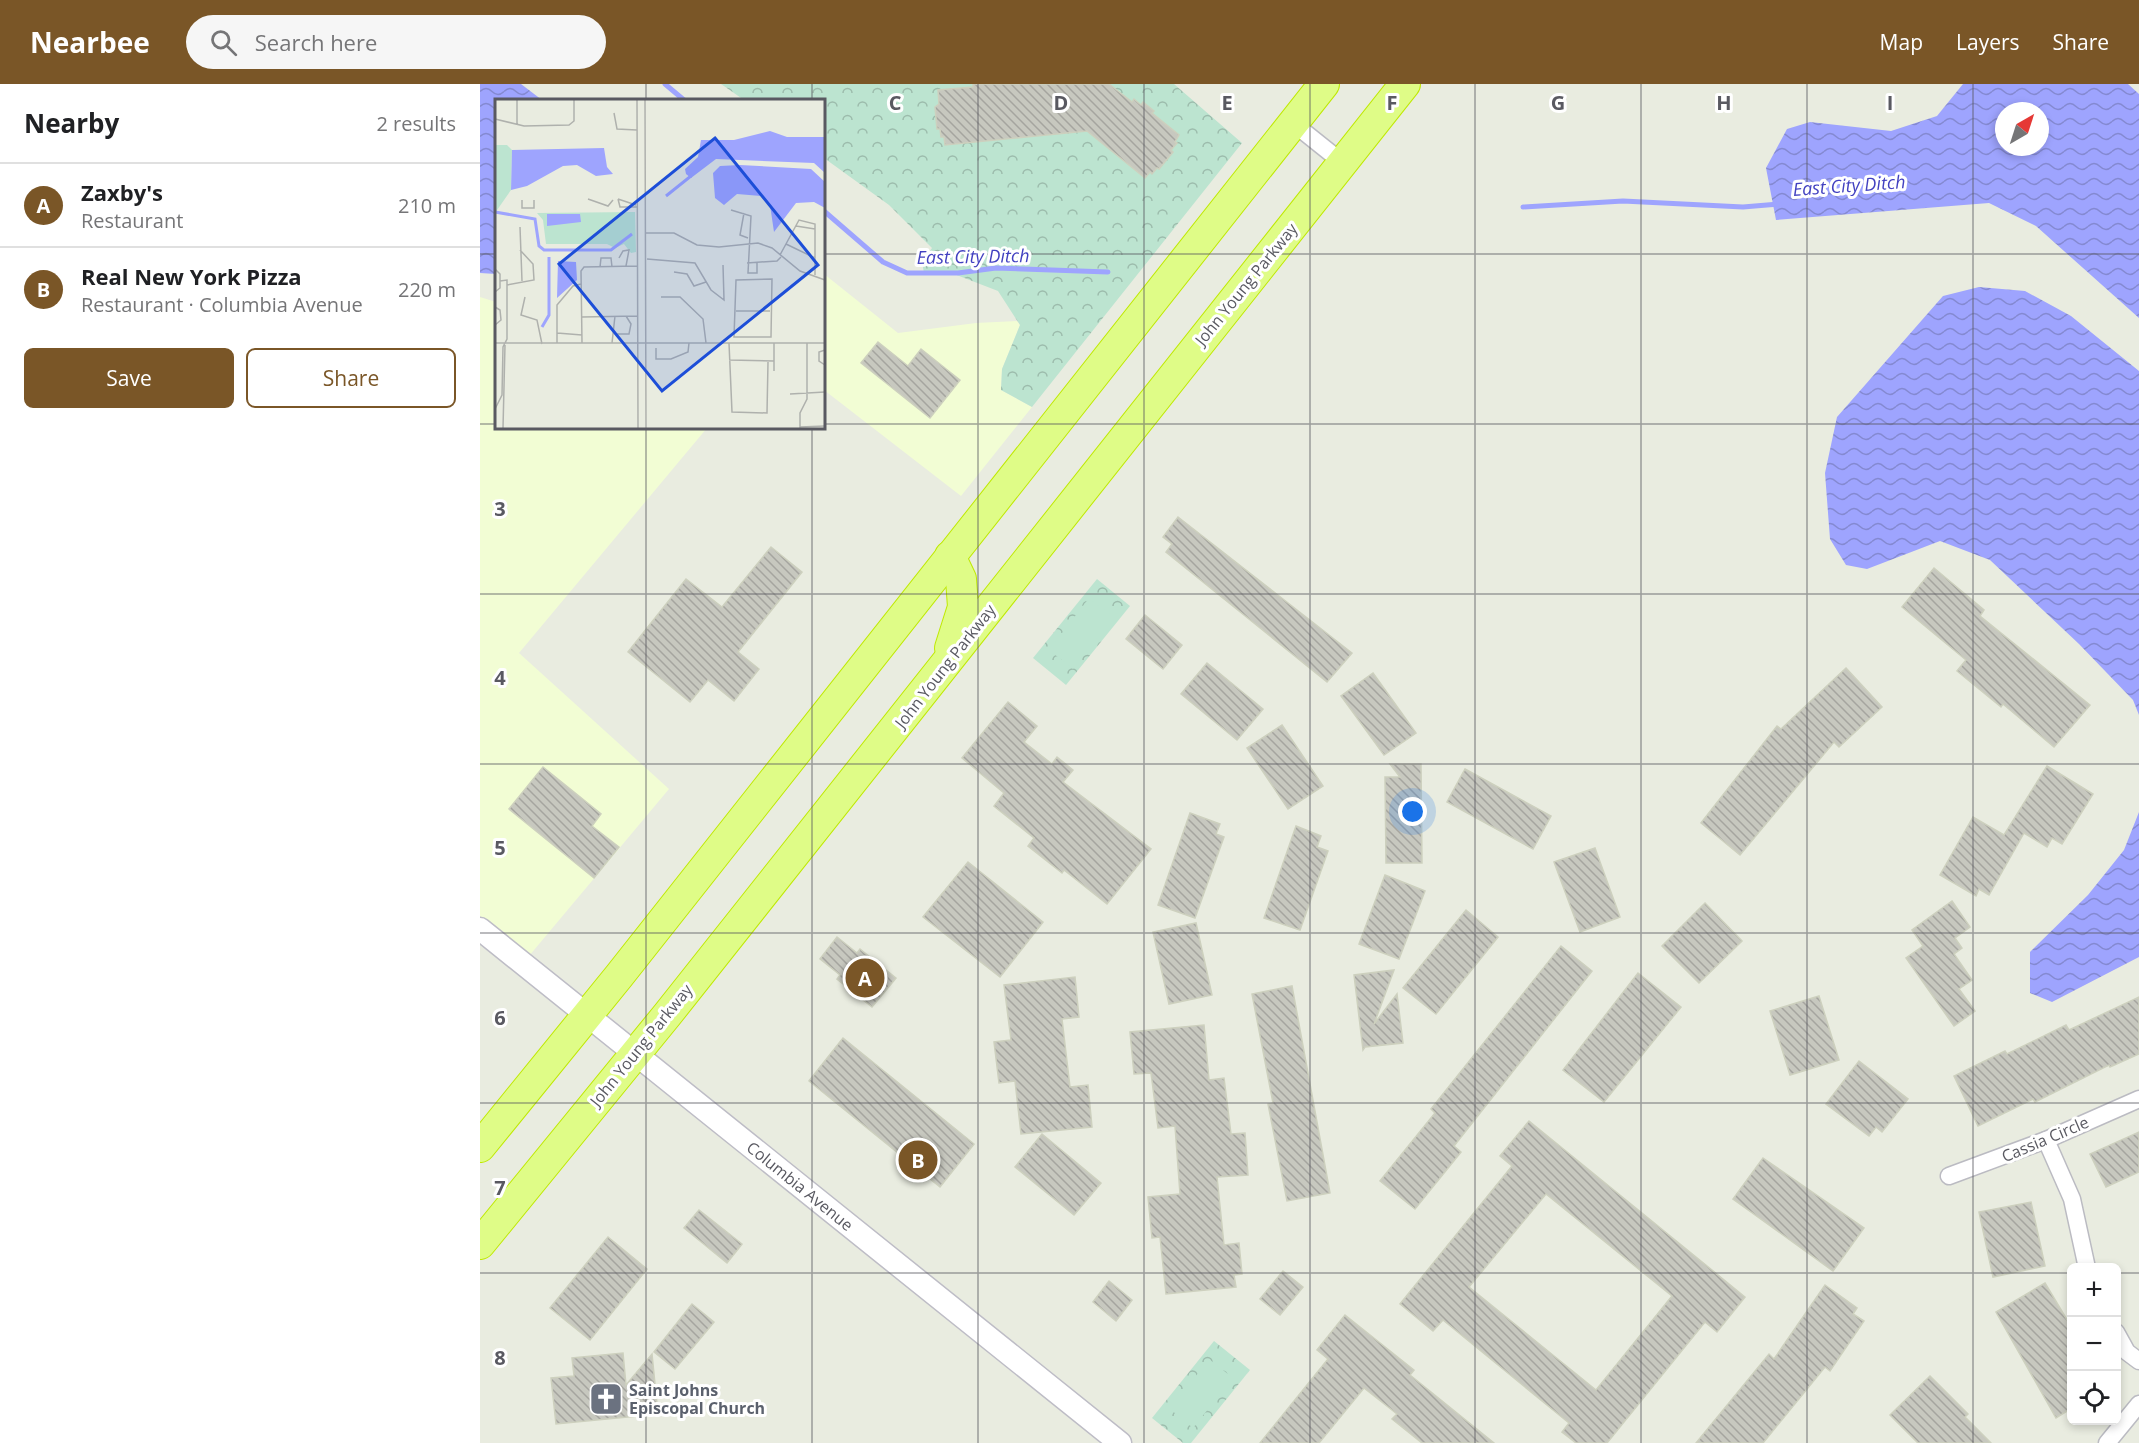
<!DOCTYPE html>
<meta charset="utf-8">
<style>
body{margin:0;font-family:"Open Sans",sans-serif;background:#f6f6f6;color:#202124}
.controls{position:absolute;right:18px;bottom:18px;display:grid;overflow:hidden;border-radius:9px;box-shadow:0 3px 9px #0003}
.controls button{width:54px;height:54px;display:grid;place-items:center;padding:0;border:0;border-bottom:2px solid #e0e0e0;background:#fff;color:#202124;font:30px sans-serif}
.compass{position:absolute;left:1515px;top:18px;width:54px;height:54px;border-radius:50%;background:#fff;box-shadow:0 3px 9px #0003;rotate:39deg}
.you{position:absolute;left:933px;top:728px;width:21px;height:21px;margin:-15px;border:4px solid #fff;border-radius:50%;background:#1a73e8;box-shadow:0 0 0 9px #1a73e833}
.badge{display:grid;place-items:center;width:39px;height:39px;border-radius:50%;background:#7a5627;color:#fff;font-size:20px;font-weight:700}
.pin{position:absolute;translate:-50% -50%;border:3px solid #fff;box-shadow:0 2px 6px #0006}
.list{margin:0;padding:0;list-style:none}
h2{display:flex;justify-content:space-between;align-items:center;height:78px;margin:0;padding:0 24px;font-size:26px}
h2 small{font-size:20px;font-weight:400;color:#757577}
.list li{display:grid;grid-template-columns:39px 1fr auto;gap:18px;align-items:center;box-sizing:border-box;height:84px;padding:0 24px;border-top:2px solid #e0e0e0}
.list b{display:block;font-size:22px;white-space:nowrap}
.list p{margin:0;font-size:20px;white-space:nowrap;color:#757577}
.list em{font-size:20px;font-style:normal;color:#757577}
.actions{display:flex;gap:12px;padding:18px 24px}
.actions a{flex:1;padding:14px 0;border:2px solid #7a5627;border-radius:9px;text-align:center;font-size:21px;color:#7a5627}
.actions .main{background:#7a5627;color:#fff}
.icon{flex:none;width:33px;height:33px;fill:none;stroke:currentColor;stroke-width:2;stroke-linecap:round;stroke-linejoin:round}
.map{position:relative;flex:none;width:1659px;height:1359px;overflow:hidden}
header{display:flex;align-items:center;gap:36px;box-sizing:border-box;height:84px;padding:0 30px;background:#7a5627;color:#fff}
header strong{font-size:28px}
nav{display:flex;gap:33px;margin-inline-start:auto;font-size:21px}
.search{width:420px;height:54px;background:#f6f6f6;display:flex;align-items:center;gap:15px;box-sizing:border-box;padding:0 21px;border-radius:33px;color:#757577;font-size:22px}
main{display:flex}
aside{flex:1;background:#fff}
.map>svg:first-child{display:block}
.commercial{fill:#f2fdd4}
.forest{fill:url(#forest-crowns)}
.pitch{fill:#bce4d0}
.water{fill:url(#water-waves);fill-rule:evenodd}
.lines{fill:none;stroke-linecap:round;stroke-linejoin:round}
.stream{stroke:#9ea4fe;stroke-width:5}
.building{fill:url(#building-back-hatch);stroke:#cdd0be;stroke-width:1.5;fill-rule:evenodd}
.street-casing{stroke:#bbbbc2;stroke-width:19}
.secondary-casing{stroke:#bebdc6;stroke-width:25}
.highway-casing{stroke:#bfe902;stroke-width:32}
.street{stroke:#fff;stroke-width:16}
.secondary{stroke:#fff;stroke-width:22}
.highway{stroke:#dffc87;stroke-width:30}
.grid{fill:none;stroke:#595961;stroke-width:1.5;stroke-opacity:0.55}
.labels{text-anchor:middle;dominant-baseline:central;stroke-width:6;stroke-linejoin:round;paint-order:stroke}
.street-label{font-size:16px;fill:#595961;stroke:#fff}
.worship-label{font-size:16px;font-weight:bold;fill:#5b616d;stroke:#fff;text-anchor:start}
.water-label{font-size:18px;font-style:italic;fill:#4241c0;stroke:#fff}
.inset-river{fill:none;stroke:#9ea4fe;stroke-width:3}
.inset-road{fill:none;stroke:#afb1ad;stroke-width:1.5}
.view{fill:#1d4ed8;fill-opacity:0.15;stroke:#1d4ed8;stroke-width:3}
.inset-edge{fill:none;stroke:#595961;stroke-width:3}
.grid-label{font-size:20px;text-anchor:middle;font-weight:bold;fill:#595961;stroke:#fff;stroke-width:6;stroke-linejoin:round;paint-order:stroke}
</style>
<header>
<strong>Nearbee</strong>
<div class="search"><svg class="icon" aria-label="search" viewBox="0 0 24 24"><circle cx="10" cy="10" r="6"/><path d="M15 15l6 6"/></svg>Search here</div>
<nav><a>Map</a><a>Layers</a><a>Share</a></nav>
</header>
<main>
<aside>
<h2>Nearby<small>2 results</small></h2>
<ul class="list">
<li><span class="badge">A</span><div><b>Zaxby's</b><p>Restaurant</p></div><em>210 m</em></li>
<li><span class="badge">B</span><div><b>Real New York Pizza</b><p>Restaurant · Columbia Avenue</p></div><em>220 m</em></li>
</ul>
<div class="actions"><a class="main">Save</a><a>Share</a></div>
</aside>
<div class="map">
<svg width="1659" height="1359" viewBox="0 0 1659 1359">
<defs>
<pattern id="forest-crowns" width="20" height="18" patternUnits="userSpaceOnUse" patternTransform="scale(1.5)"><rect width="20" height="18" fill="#bce4d0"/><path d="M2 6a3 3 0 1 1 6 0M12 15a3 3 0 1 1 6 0" fill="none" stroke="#9cbcac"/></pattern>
<pattern id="water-waves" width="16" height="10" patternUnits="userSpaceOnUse" patternTransform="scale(1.5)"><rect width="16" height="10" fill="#9ea4fe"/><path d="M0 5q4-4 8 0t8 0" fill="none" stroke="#8489d1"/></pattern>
<pattern id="building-back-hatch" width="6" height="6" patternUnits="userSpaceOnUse" patternTransform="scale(1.5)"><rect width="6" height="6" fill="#c7c8bf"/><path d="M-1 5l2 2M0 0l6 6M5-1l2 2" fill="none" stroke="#a5a59f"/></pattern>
</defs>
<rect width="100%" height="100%" fill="#e9ece0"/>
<g class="commercial">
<path d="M344 190 418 249 496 239 537 237 540 241 522 285 521 306 552 323 481 412 344 306Z"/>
<path d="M0 213 16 218V344H227L39 569 189 705 49 872 0 832Z"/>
</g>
<g class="forest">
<path d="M241 0H694L762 59 552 323 521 306 522 285 540 241 518 207 474 190 444 189 442 178 452 164 409 121 344 74V16H264Z"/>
<path d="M617 495 650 522 586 601 553 574Z"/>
<path d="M734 1257 770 1286 711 1359H703L672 1334Z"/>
</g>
<g class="pitch">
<path d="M609 514 633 533 593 585 569 566Z"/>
<path d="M729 1275 753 1294 713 1344 690 1325Z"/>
</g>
<g class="water">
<path d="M0 0H41L62 16H16V190L0 189Z"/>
<path d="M1483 0H1648L1659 10V234L1556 142 1509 119 1296 136 1286 84 1307 45 1330 38 1411 47 1457 32ZM1524 27H1560V63H1524Z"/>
<path d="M1499 203 1545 207 1591 232 1659 287V631L1653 616 1599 560 1510 476 1460 457 1387 485 1366 481 1350 455 1345 389 1357 333 1463 212Z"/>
<path d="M1659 728V873L1572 918 1550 909V868L1608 811 1644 766Z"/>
</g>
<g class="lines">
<g class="stream">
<path d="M185 0 204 16"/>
<path d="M1043 123 1143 117 1263 123 1299 120"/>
<path d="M344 127 403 178 427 189H478L516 184 628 188"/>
</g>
</g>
<g class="building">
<path d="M493 0H629L652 18 654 15 661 21 663 18 674 27 672 29 699 51 695 58 697 59 691 66 693 68 679 85 677 84 672 90 670 88 665 94 607 47 465 61 464 53H461L460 45H457L455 23 459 20 458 6 493 3Z"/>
<path d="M398 258 428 282 441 265 480 296 450 334 381 279Z"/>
<path d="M698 433 872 569 847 598 686 468 692 460 683 453Z"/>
<path d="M291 463 322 488 258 568 279 585 254 617 228 596 210 618 148 568 206 495 242 523Z"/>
<path d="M1454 484 1504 526 1500 532 1610 621 1574 663 1523 620 1521 623 1477 587 1486 576 1422 523Z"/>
<path d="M665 531 702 561 683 585 646 555Z"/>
<path d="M727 579 783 625 757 656 701 610Z"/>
<path d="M1366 584 1402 623 1359 663 1354 658 1260 771 1221 739 1297 642 1301 645Z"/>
<path d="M893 589 936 649 904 671 861 612Z"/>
<path d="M528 618 557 642 544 658 572 680 577 673 593 686 583 698 671 765 627 820 584 786 582 789 548 762 554 754 514 722 524 709 482 674Z"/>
<path d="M802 641 843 702 808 725 767 664Z"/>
<path d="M910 680H941L942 779H906L905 693H920Z"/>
<path d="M1567 682 1613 710 1582 760 1572 754 1567 763 1544 749 1509 811 1499 805 1496 812 1460 791 1493 733 1524 751Z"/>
<path d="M63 683 121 730 112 742 139 763 114 794 29 725Z"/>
<path d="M985 685 1071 732 1053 765 967 718Z"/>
<path d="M710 729 740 740 736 750 744 753 715 834 678 821Z"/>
<path d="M816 742 841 752 837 763 848 767 820 846 784 834Z"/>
<path d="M1115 764 1140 833 1100 848 1074 778Z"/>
<path d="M488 778 563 838 520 893 443 833Z"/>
<path d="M905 791 945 807 919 875 879 860Z"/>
<path d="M1472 817 1490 843 1475 854 1482 864 1474 870 1492 896 1479 905 1495 927 1474 942 1426 874 1443 862 1432 846Z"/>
<path d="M1225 819 1262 857 1219 899 1182 862Z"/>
<path d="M986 826 1018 853 956 930 923 904Z"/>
<path d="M716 839 732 911 689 920 673 848Z"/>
<path d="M357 853 377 869 380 865 416 894 392 923 357 895 360 891 340 875Z"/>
<path d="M1081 862 1112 887 974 1062 981 1068 935 1125 900 1097 955 1029 951 1025Z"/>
<path d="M914 886 894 940 917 910 923 959 885 963 883 966 874 891Z"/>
<path d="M1158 889 1201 923 1124 1018 1083 986Z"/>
<path d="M595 893 599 933 582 935 590 1003 608 1001 612 1043 541 1050 535 997 519 999 514 958 531 956 524 901Z"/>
<path d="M812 902 850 1109 807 1117 788 1020 793 1019 772 910Z"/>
<path d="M1339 912 1359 976 1310 991 1290 927Z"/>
<path d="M1659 913V970L1630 983 1629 981 1555 1018 1553 1015 1498 1042 1474 992 1525 967 1527 970 1586 941 1589 946Z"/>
<path d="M724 941 729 996 744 994 751 1050 765 1049 768 1091 737 1093 744 1161 759 1159 762 1190 754 1191 756 1203 686 1210 680 1153 672 1154 668 1113 700 1110 695 1042 678 1044 671 989 654 990 650 948Z"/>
<path d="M363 954 494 1060 460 1103 329 997Z"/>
<path d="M1379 977 1428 1015 1402 1048 1396 1043 1389 1052 1346 1020Z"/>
<path d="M1049 1037 1265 1213 1237 1248 1225 1238 1127 1359H1096L1082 1348 1089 1339 963 1236 953 1247 920 1220 1032 1082 1020 1072ZM1066 1110 1192 1212 1116 1306 989 1203Z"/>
<path d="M1659 1048V1088L1626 1103 1610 1070Z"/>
<path d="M562 1050 621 1099 594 1131 535 1083Z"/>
<path d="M1283 1074 1384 1144 1353 1187 1253 1115Z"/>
<path d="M1551 1118 1565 1182 1513 1193 1499 1128Z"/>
<path d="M219 1126 262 1160 247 1179 204 1144Z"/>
<path d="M128 1153 167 1185 110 1256 70 1224Z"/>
<path d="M803 1187 823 1203 800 1231 780 1215Z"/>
<path d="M629 1197 652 1216 636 1237 613 1218Z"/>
<path d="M1565 1199 1592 1244V1324L1576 1334 1516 1228Z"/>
<path d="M1345 1201 1377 1224 1373 1230 1384 1237 1350 1287 1345 1283 1283 1359H1216L1289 1270 1294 1275Z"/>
<path d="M212 1220 234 1238 195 1285 174 1268Z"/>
<path d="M865 1231 934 1286 930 1291 1014 1359H942L912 1335 917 1330 884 1304 839 1359H780L848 1275 837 1266Z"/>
<path d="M143 1269 146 1301 172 1270 178 1330 76 1340 71 1294 94 1292 92 1274Z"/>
<path d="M1450 1292 1488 1330 1485 1333 1511 1359H1438L1410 1331Z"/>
</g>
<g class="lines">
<g class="street-casing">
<g id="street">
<path d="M813 39 863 79"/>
<path d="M1566 1056 1592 1115 1607 1184"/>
<path d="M1469 1092 1566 1056 1659 1015"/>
<path d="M1636 1248 1647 1268 1659 1277"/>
<path d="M1627 1359 1659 1320"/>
</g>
</g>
<g class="secondary-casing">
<path id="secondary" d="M0 845 640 1359"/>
</g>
<g class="highway-casing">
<g id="highway">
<path d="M470 472 481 495 483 523 470 564"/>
<path d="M0 1063 139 892 844 0"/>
<path d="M0 1160 187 931 925 0"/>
</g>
</g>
<use href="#street" class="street"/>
<use href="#secondary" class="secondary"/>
<use href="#highway" class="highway"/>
</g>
<path class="grid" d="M166 0V16M332 0V16M498 0V1359M664 0V1359M830 0V1359M995 0V1359M1161 0V1359M1327 0V1359M1493 0V1359M0 170H16M344 170H1659M0 340H16M344 340H1659M166 344V1359M332 344V1359M0 510H1659M0 680H1659M0 849H1659M0 1019H1659M0 1189H1592M1636 1189H1659"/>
<defs>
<g id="church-square" transform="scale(1.725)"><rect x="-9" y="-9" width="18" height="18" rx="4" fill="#6b7280" stroke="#fff"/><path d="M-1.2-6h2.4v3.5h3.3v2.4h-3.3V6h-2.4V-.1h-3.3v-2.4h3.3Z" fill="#fff"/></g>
</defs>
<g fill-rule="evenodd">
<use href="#church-square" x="126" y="1315"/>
</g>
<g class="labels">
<g class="street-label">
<text transform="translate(766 200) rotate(-51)">John Young Parkway</text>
<text transform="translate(465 582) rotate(-52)">John Young Parkway</text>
<text transform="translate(161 961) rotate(-51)">John Young Parkway</text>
<text transform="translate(1565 1055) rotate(-23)">Cassia Circle</text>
<text transform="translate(320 1102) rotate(39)">Columbia Avenue</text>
</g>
<g class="worship-label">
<text x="149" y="1306">Saint Johns<tspan x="149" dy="18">Episcopal Church</tspan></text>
</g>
<g class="water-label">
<text transform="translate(1369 101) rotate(-4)">East City Ditch</text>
<text transform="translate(493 172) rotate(-1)">East City Ditch</text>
</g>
</g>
<g transform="translate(15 15)">
<rect width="330" height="330" fill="#e9ece0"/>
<path d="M0 46H12L17 51 16 91 0 114ZM140 113 141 153 136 154 129 145 120 149 112 145H51L48 121 42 114Z" fill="#bce4d0"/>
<path d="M275 32 292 38H330V74L319 64 221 60 196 79 191 75 190 70 203 58 206 41H239ZM109 49 112 68 118 75 101 77 82 66 68 67 32 87 16 91 17 51ZM245 66 316 70 330 83V109L319 103 301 104 279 133 275 106 266 97 242 95 229 106 220 99 218 74 225 67ZM52 115H85L86 123 52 127ZM63 162 81 163 82 181 62 199Z" fill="#9ea4fe"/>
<path class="inset-river" d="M171 97 196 77M0 113 40 120 44 147 49 151H116L137 135M47 228 54 216V158"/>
<path class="inset-road" d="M142 1 143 329M150 1 151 329M119 14 122 30 142 31M0 20 29 27 74 26 79 22V1M22 26V1M93 100 113 107 118 101M123 100 141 106M123 100 125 108H142M27 101V109H39V101M236 111 256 117 253 174H262V163M249 114 245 136 253 139M301 127 320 130M25 128 27 182M151 134H179L202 146 224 148 263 144 277 149 305 172 330 181M291 145 320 159M285 156 304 121 320 125V176M124 159 128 152 134 151 131 167M152 160 200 164 216 191 229 201 228 166M252 164 282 162 286 158M105 168 106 159H116L117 168M0 170 5 175V189L0 193M179 173 192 175 199 187 211 183M277 180 276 238H239L241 181ZM12 186 39 181 38 165 25 151M30 198 26 216 42 221 47 245M166 198H185L208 220 211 244M0 208 5 211 6 221 0 226M241 212H275M87 218 142 217M62 234 87 236M120 235H134L136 225 131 217M0 244H330M62 244V206L78 187 86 185M87 244 86 172 89 168 142 167M117 244 120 217M234 244 237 313 272 314 273 263M161 249V260H176L193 253 194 244M330 251 324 253V262L330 266M234 261 279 262M279 272V244M295 295 330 293M0 310 7 296 8 248 12 240V181L5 182M305 328 330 327M8 329 10 246M305 329V314L312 300V244"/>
<path class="view" d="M220 39 323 166 167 292 64 165Z"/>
<rect width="330" height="330" class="inset-edge"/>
</g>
<g class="grid-label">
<text x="415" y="26">C</text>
<text x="581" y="26">D</text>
<text x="747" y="26">E</text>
<text x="912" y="26">F</text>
<text x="1078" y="26">G</text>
<text x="1244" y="26">H</text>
<text x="1410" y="26">I</text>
<text x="20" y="432">3</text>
<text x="20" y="601">4</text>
<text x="20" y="771">5</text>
<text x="20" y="941">6</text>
<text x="20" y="1111">7</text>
<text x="20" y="1281">8</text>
</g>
</svg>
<div class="controls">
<button>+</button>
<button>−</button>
<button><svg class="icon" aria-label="locate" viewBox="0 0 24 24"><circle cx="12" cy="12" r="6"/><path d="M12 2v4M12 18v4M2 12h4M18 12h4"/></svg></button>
</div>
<svg class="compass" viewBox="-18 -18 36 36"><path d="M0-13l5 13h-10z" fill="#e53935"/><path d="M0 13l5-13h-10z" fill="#757577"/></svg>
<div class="you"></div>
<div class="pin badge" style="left:385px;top:894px">A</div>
<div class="pin badge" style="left:438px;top:1076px">B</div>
</div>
</main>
